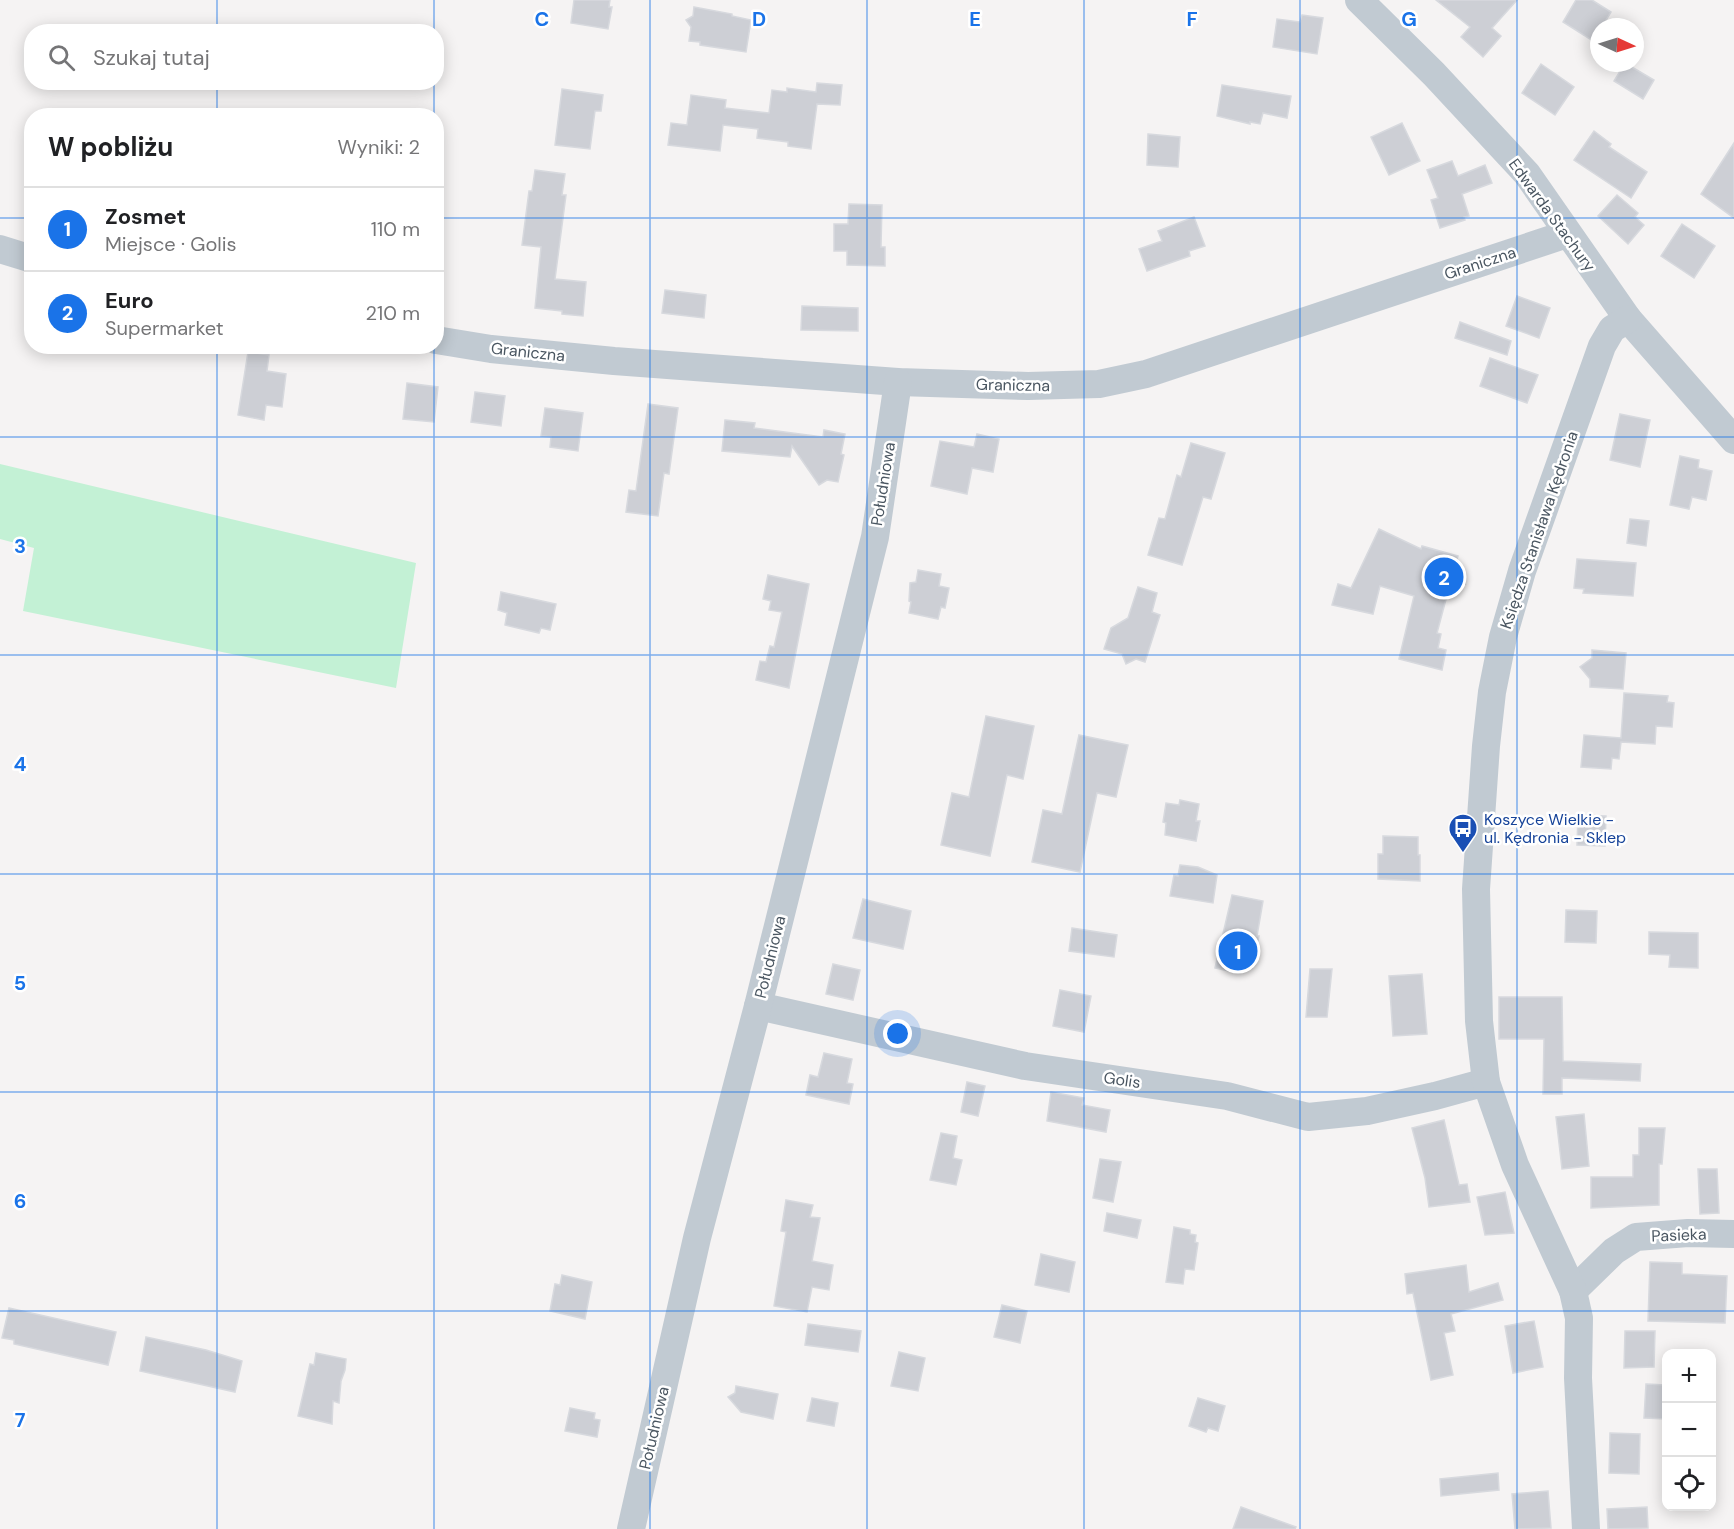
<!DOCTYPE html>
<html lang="pl">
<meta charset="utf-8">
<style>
body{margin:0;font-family:"DM Sans",sans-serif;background:#f6f6f6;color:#202124}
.controls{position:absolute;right:18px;bottom:18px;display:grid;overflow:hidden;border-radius:12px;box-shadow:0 3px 15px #0003}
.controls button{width:54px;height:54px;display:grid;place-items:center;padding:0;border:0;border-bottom:2px solid #e0e0e0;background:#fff;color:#202124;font:30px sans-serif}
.compass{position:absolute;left:1590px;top:18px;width:54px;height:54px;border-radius:50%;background:#fff;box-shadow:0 3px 15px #0003;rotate:94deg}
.you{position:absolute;left:898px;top:1034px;width:21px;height:21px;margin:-15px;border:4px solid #fff;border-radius:50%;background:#1a73e8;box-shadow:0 0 0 9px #1a73e833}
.badge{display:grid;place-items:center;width:39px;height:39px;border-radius:50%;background:#1a73e8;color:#fff;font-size:20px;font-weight:700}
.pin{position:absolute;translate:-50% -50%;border:3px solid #fff;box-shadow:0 2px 6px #0006}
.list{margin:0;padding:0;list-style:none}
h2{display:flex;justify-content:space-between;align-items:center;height:78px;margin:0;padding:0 24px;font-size:26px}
h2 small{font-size:20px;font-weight:400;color:#757577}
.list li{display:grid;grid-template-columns:39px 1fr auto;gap:18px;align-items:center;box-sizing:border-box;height:84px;padding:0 24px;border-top:2px solid #e0e0e0}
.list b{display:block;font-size:22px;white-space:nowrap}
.list p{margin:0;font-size:20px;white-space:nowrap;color:#757577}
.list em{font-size:20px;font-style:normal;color:#757577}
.icon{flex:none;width:33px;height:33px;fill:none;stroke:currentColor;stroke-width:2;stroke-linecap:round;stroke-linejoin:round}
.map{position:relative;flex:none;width:1734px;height:1529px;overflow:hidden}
.search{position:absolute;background:#fff;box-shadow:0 3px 15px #0003;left:24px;top:24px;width:420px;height:66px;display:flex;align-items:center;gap:15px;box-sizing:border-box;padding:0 21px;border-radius:24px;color:#757577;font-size:22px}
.panel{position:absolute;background:#fff;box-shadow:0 3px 15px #0003;left:24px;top:108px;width:420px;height:246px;border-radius:24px}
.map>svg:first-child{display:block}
.green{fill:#c3f1d5}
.building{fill:#cdcfd5;stroke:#d7d9de;stroke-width:1.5}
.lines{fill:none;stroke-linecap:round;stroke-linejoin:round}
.minor{stroke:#c1cad2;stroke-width:28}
.grid{fill:none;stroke:#1a73e8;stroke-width:1.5;stroke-opacity:0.55}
.labels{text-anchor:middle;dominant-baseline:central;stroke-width:5;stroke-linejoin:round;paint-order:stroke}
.street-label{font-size:16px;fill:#4a5661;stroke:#fff}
.transit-label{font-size:16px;fill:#164399;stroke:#fff;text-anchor:start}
.grid-label{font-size:20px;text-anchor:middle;font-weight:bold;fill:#1a73e8;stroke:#fff;stroke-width:5;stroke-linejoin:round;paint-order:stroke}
</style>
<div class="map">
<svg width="1734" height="1529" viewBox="0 0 1734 1529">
<rect width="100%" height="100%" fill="#f5f3f3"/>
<path class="green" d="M0 464 416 563 396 688 23 611 34 548 0 539Z"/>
<g class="building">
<path d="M574 0H610L609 7H612L608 29 571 23Z"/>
<path d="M1436 0H1517L1492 28 1501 36 1483 57 1461 37 1470 27Z"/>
<path d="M1576 0H1592L1611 12 1602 27H1599V31L1593 41 1563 22Z"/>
<path d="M694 7 732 14V16L751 20 746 52 700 45V42L689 41 691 27 686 20 693 16Z"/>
<path d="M1302 15 1323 18 1317 54 1273 47 1277 19 1300 22Z"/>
<path d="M1625 63 1654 80 1643 99 1614 81Z"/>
<path d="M1541 64 1574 87 1555 115 1522 93Z"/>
<path d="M817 83 842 85 840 105 817 104 811 149 788 146V142L757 138 758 129 723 125 720 151 668 145 671 123 687 125 691 95 726 100 725 108 769 113 772 90 787 92V88L816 92Z"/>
<path d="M1222 85 1291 96 1287 118 1263 113 1260 124 1250 122V124L1217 116Z"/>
<path d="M562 89 603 95 601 111H595L590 149 555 145Z"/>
<path d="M1402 123 1420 161 1389 175 1371 137Z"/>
<path d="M1594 131 1611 144 1609 147 1647 172 1631 198 1574 160Z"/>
<path d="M1148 134 1180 137 1178 167 1147 165Z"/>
<path d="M1734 143V218L1701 194Z"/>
<path d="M1452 161 1458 176 1485 165 1492 183 1462 194 1469 216 1464 217 1465 220 1440 228 1431 200 1438 198 1427 170Z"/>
<path d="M535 170 565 174 562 195H566L555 279 586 282 583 316 562 314V311L535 308 541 247 522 245 529 191H532Z"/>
<path d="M1617 195 1638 213 1635 217 1644 225 1628 244 1598 216Z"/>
<path d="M849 204 882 205 881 247H885V266L847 265V251H834V224H848Z"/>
<path d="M1194 217 1205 246 1189 251 1190 256 1147 271 1139 249 1162 241 1158 231Z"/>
<path d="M1682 224 1715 246 1694 278 1661 256Z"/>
<path d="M665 290 706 295 704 318 662 313Z"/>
<path d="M1517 296 1550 308 1539 338 1506 326Z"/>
<path d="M802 306 858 308V331L801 330Z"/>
<path d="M1460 322 1511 341 1507 355 1455 338Z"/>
<path d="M248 352 269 355 267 371 286 374 282 407 266 405 264 420 238 415Z"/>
<path d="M1490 358 1538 375 1527 403 1480 386Z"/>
<path d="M407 383 438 387 434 422 403 419Z"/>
<path d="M475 392 505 396 501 426 471 422Z"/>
<path d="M648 404 678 408 669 474 664 473 658 516 626 512 629 490 636 491Z"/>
<path d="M545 408 583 413 578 451 550 447 551 437 541 436Z"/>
<path d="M1620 414 1650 420 1640 467 1610 460Z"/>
<path d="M725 420 755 423 754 428 823 437 824 430 845 434 841 454 844 455 838 482 827 480 819 485 792 446 790 457 722 451Z"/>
<path d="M977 434 999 439 993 472 972 468 967 494 931 486 940 441 974 447Z"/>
<path d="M1191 443 1225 453 1211 499 1203 497 1182 565 1148 555 1159 518 1165 519 1177 475 1181 477Z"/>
<path d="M1680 456 1699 460 1698 468 1712 471 1706 500 1692 497 1689 509 1670 505Z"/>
<path d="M1630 519 1649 521 1646 546 1627 543Z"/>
<path d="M1379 529 1421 549 1422 546 1458 556 1453 572 1465 584 1449 588 1437 633 1441 634 1438 648 1446 650 1442 670 1399 659 1414 596 1380 586 1373 614 1332 605 1338 584 1351 588Z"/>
<path d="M1577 559 1636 563 1633 596 1583 593 1584 589 1574 588Z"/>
<path d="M918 570 941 574 939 586 949 588 945 608 941 607 938 619 909 613 911 602 909 601 910 583 916 582Z"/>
<path d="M768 575 809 584 789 688 756 680 760 661 766 662 770 646 774 647 782 612 769 610 771 601 763 599Z"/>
<path d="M1138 587 1157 593 1152 612 1160 615 1145 662 1136 659 1126 664 1122 654 1104 649 1111 628 1128 618Z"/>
<path d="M501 592 556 604 550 630 541 628 539 633 505 625 507 613 498 610Z"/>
<path d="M1592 650 1626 653 1623 689 1590 687V679L1580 667 1592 658Z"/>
<path d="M1624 693 1668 696 1667 702 1674 703 1672 727 1656 726 1655 744 1621 742 1619 759 1612 758 1611 769 1581 767 1584 735 1621 738Z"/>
<path d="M986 716 1034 726 1023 779 1007 775 990 856 941 845 952 793 969 797Z"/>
<path d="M1079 735 1128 745 1116 797 1097 793 1080 872 1032 862 1043 810 1062 814Z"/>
<path d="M1180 800 1199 804 1196 821H1200L1196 841 1165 835 1166 823 1163 822 1166 803 1179 805Z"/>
<path d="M1578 815 1606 816 1605 846 1577 845Z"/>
<path d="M1383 836 1418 837V855H1420V881L1378 879V854H1383Z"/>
<path d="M1180 865 1198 867 1217 875 1213 903 1170 896 1174 875 1178 876Z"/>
<path d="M1232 895 1263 901 1257 936H1259L1252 968 1236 965 1234 972 1215 968Z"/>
<path d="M863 899 911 911 903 949 853 938Z"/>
<path d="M1566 910 1597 911 1596 943 1565 942Z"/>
<path d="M1072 928 1117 935 1114 957 1069 951Z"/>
<path d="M1649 932 1698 933V968L1669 967 1670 955 1649 954Z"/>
<path d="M833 964 860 970 853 1000 826 994Z"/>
<path d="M1310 969H1332L1327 1017H1306Z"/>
<path d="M1422 974 1427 1034 1393 1036 1389 976Z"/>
<path d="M1060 990 1091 996 1084 1032 1053 1026Z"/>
<path d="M1499 997H1562L1563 1061 1641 1064 1640 1081 1562 1078V1094H1543L1544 1039H1499Z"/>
<path d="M824 1053 852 1059 847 1083 853 1084 849 1104 806 1095 810 1075 818 1077Z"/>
<path d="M967 1082 985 1086 978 1116 961 1112Z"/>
<path d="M1051 1092 1084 1098 1082 1105 1110 1110 1106 1132 1047 1121Z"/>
<path d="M1584 1114 1589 1166 1562 1169 1556 1117Z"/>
<path d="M1444 1120 1459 1185 1467 1184 1470 1202 1429 1207 1425 1178 1412 1128Z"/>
<path d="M1639 1128H1665L1662 1164H1659V1205L1591 1208V1177H1633V1155H1639Z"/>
<path d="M941 1133 957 1136 953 1158 962 1160 956 1185 930 1180Z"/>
<path d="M1100 1159 1121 1162 1113 1202 1093 1198Z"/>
<path d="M1698 1169H1717L1719 1213 1700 1214Z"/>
<path d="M1505 1192 1514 1233 1485 1235 1477 1197Z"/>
<path d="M786 1200 813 1205 810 1217 820 1218 812 1261 833 1265 829 1290 812 1287 807 1312 774 1306 786 1232 781 1231Z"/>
<path d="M1107 1213 1141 1220 1137 1238 1104 1231Z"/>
<path d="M1174 1227 1190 1230V1234L1196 1235 1195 1242 1198 1243 1194 1270 1185 1269 1183 1284 1166 1282Z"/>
<path d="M1041 1254 1075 1262 1069 1292 1035 1285Z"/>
<path d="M1650 1262 1682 1263V1274L1727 1276 1725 1323 1648 1321Z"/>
<path d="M1466 1265 1469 1292 1498 1283 1503 1300 1451 1314 1455 1331 1444 1333 1453 1375 1431 1380 1413 1293 1407 1294 1405 1274Z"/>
<path d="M562 1275 592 1282 585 1319 550 1311 555 1284 560 1285Z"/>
<path d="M1002 1305 1027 1311 1020 1343 994 1337Z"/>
<path d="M9 1308 116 1332 108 1365 14 1344V1340L2 1338Z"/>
<path d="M1534 1321 1543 1367 1513 1373 1505 1326Z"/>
<path d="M808 1324 861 1331 858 1352 805 1345Z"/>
<path d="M1625 1331H1655L1654 1367 1624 1368Z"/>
<path d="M146 1337 206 1350 242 1361 235 1392 140 1371Z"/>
<path d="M899 1352 925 1358 918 1391 891 1386Z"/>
<path d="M316 1353 346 1359 345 1370 341 1381 339 1403 333 1401 332 1424 298 1416 310 1364 314 1365Z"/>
<path d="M1646 1384 1666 1385V1419L1644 1418Z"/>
<path d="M736 1386 778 1394 773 1419 741 1412 728 1397 735 1393Z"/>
<path d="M812 1398 838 1403 834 1426 807 1421Z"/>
<path d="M1198 1398 1225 1406 1218 1431 1208 1428 1206 1432 1189 1426Z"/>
<path d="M570 1408 595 1413 594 1419 600 1420 597 1437 565 1431Z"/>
<path d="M1610 1433 1640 1434 1639 1474 1609 1473Z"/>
<path d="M1498 1473 1499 1490 1441 1496 1440 1479Z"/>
<path d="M1548 1491 1551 1528 1515 1529 1512 1494Z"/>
<path d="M1241 1507 1296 1527 1295 1529H1233Z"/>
<path d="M1647 1507 1648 1528 1608 1529 1607 1509Z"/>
</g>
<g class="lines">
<g class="minor">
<path d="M1359 0 1434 74 1527 174 1628 319 1734 440"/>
<path d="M0 249 32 259"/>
<path d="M436 340 491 349 614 361 898 382 1028 386 1099 384 1146 374 1567 234"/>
<path d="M758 1006 1025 1066 1227 1096 1308 1117 1367 1111 1435 1096 1486 1082"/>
<path d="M1573 1291 1614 1251 1636 1237 1688 1233 1734 1234"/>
<path d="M631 1529 697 1238 758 1006 875 537 898 382"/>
<path d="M1586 1529 1578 1378 1579 1318 1573 1291 1515 1165 1486 1082 1479 1021 1476 889 1486 746 1492 692 1503 637 1522 571 1602 346 1612 329 1628 319"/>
</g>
</g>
<path class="grid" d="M217 0V32M434 0V32M650 0V1529M867 0V1529M1084 0V1529M1300 0V1529M1517 0V1529M217 82V116M434 82V116M0 218H32M436 218H1734M217 346V1529M434 346V1529M0 437H1734M0 655H1734M0 874H1734M0 1092H1734M0 1311H1734"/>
<defs>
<g id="bus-pin" transform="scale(1.5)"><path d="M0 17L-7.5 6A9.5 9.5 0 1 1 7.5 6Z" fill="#1a4fb4" stroke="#fff"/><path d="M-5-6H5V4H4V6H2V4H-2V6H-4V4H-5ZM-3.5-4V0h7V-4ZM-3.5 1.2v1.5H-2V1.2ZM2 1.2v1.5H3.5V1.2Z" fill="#fff"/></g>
</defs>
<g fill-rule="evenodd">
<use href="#bus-pin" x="1463" y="828"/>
</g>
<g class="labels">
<g class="street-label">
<text transform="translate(1552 215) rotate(54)">Edwarda Stachury</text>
<text transform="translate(1480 263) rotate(-18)">Graniczna</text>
<text transform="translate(528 352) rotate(6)">Graniczna</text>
<text transform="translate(1013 385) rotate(1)">Graniczna</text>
<text transform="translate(883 484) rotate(-81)">Południowa</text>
<text transform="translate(1539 530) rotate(-71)">Księdza Stanisława Kędronia</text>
<text transform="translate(770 957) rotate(-76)">Południowa</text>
<text transform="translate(1122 1080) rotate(8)">Golis</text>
<text transform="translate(1679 1235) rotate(-2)">Pasieka</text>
<text transform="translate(654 1428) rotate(-77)">Południowa</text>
</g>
<g class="transit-label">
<text x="1484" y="819">Koszyce Wielkie -<tspan x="1484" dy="18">ul. Kędronia - Sklep</tspan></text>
</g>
</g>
<g class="grid-label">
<text x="542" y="26">C</text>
<text x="759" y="26">D</text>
<text x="975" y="26">E</text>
<text x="1192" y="26">F</text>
<text x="1409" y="26">G</text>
<text x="20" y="553">3</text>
<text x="20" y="771">4</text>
<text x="20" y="990">5</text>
<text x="20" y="1208">6</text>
<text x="20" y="1427">7</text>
</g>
</svg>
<div class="controls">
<button>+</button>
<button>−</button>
<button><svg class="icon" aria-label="locate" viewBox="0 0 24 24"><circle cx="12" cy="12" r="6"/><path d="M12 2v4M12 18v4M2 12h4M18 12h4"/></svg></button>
</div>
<svg class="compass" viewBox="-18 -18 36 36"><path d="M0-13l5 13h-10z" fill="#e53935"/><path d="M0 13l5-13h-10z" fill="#757577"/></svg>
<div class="you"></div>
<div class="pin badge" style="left:1238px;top:951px">1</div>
<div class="pin badge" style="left:1444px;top:577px">2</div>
<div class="search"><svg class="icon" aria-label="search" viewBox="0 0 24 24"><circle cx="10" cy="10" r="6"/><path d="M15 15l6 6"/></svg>Szukaj tutaj</div>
<section class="panel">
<h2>W pobliżu<small>Wyniki: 2</small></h2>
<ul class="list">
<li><span class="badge">1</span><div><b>Zosmet</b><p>Miejsce · Golis</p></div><em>110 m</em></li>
<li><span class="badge">2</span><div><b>Euro</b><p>Supermarket</p></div><em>210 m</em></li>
</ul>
</section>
</div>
